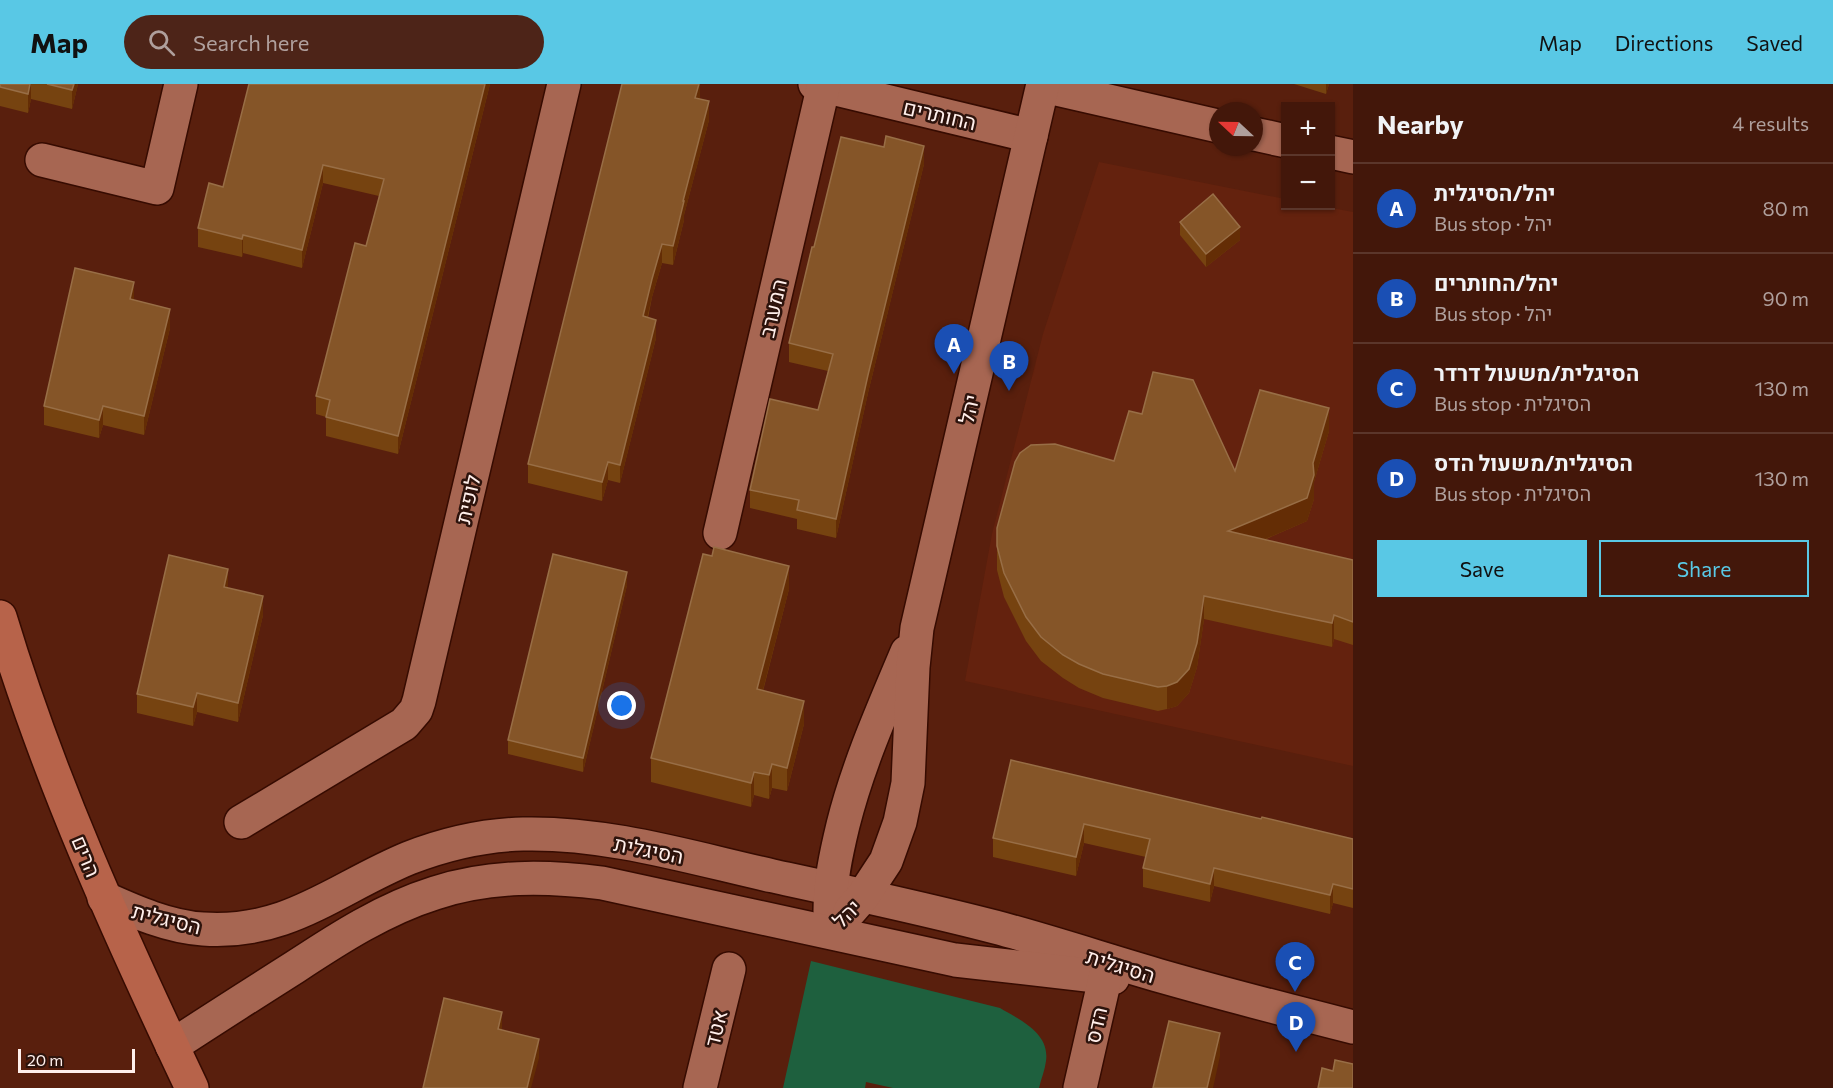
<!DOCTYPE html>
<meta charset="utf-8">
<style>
body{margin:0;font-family:Commissioner,Heebo,sans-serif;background:#4d2418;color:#f1f3f6}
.controls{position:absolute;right:18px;top:18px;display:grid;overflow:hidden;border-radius:0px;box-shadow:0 2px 4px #0004}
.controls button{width:54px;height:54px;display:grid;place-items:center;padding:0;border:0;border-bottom:2px solid #5b362b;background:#43170a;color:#f1f3f6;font:30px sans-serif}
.compass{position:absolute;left:1209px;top:18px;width:54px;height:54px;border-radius:50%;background:#43170a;box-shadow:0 2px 4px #0004;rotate:292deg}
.scale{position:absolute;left:18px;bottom:15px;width:117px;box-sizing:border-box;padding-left:6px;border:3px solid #ffefeb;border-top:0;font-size:16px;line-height:21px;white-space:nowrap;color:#ffefeb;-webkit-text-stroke:4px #2d130c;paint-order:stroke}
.you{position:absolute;left:622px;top:622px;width:21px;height:21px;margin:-15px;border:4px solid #fff;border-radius:50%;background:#1a73e8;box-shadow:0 0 0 9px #1a73e833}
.badge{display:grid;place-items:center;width:39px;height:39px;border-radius:50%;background:#59c8e5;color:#fff;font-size:20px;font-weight:700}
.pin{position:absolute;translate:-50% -50px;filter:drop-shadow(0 2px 3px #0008)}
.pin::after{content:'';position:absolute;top:32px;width:21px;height:18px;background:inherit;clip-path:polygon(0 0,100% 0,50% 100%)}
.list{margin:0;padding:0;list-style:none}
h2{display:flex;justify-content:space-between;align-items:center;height:78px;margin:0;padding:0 24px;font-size:26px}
h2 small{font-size:20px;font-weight:400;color:#af9f9c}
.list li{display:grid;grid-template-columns:39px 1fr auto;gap:18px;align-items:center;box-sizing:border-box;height:90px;padding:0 24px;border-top:2px solid #5b362b}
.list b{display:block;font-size:22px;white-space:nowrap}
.list p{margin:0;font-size:20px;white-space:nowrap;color:#af9f9c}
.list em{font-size:20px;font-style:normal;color:#af9f9c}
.actions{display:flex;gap:12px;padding:18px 24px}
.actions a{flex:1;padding:14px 0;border:2px solid #59c8e5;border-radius:0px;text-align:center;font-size:21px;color:#59c8e5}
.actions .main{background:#59c8e5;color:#111}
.icon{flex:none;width:33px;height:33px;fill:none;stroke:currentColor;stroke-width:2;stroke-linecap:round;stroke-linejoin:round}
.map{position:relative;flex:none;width:1353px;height:1004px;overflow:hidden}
header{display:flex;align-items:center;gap:36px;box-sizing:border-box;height:84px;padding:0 30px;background:#59c8e5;color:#111}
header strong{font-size:28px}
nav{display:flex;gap:33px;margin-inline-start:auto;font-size:21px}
.search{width:420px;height:54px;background:#4d2418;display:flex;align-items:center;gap:15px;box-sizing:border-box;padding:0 21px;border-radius:33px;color:#af9f9c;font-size:22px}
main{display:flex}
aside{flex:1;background:#43170a}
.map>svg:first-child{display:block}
.built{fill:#64220e}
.green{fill:#1e603e}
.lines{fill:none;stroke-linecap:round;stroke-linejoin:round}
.minor-casing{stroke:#360b01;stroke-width:36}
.secondary-casing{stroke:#360b01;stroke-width:36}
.minor{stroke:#a76652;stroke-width:33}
.secondary{stroke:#b7634a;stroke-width:33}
.wall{fill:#764310}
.shaded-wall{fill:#642d05}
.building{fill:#855528;stroke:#986e46;stroke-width:1.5}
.labels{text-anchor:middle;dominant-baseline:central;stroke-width:5;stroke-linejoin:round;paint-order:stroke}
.street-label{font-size:21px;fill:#ffefeb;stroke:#2d130c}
</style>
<header>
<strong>Map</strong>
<div class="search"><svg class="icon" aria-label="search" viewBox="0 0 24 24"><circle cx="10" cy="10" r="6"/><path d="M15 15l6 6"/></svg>Search here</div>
<nav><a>Map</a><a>Directions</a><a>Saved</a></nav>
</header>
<main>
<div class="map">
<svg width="1353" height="1004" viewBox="0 0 1353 1004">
<rect width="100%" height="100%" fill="#591f0d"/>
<path class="built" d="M1099 78 1285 115 1286 122H1321L1353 128V682L965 597 992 450 1043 250Z"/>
<path class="green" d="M811 877 1000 924C1020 936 1050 949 1046 977 1045 986 1041 995 1039 1004H893L866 998 865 1004H783Z"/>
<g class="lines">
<g class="minor-casing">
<g id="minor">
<path d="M815 0 1031 52"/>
<path d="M1043 2 1218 42"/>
<path d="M1254 50 1286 57"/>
<path d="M1330 68 1353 73"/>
<path d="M42 76 157 104 181 0"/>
<path d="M720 449 824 0"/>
<path d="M241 738 404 640 416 626 419 617 564 0"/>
<path d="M104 814C135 828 169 843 203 845 288 851 336 804 409 774 445 760 484 751 523 750 608 748 692 774 773 792 847 808 922 824 995 843 1052 858 1108 877 1164 893 1227 911 1290 927 1353 943"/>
<path d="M830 827C830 798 836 770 843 741 858 681 883 625 907 568"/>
<path d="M850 827 863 812 886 777 900 738 908 699 913 583 917 544 1043 0"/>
<path d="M172 962C213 935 254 909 295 883 339 854 384 825 435 809 490 791 546 792 602 799L955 876 1113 894"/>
<path d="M700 1004 729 885"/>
<path d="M1080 1004 1109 877"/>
</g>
</g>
<g class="secondary-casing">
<path id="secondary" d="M0 533C49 696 119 850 192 1004"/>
</g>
<use href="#minor" class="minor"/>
<use href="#secondary" class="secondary"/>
</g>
<g class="wall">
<path d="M0 0H78L72 25 31 15 28 29 0 22Z"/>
<path d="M249 0H490L398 370 326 352V333L316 330V312L366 162 379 112 323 99 302 184 243 169 242 173 198 163V144L223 103Z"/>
<path d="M700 0 699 15 709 36 684 131V136L673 181 662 179 652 213 648 234 656 254 620 399 608 396 602 417 528 399V380Z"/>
<path d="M1294 0H1329L1326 10Z"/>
<path d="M924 80 868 309 836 454 797 445V435L750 424V406L818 326 828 287 789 278V259L814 163Z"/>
<path d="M1180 138 1240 156 1206 183 1180 151Z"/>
<path d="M134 216 170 244 144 351 103 341 99 354 44 341V322Z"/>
<path d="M1329 347 1314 398V415L1307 437 1264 456 1353 476V561L1334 555 1332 563 1204 535 1197 583 1189 609 1177 622 1167 625 1158 627 1103 614 1079 604 1063 594 1041 577 1026 557 1004 513 997 486V444L1114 377 1235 387Z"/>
<path d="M627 501 583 688 508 670V656Z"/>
<path d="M228 504 263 531 238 638 197 628 193 642 137 629V610Z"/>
<path d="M789 505 763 607 804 640 787 707 772 704 769 715 754 711 751 723 651 698V674Z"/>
<path d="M1011 676 1261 735 1353 755V824L1333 819 1330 830 1214 802 1210 818 1143 803V784L1146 773 1084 759 1076 792 993 773V754Z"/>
</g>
<g class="shaded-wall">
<path d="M30 0H31V15L28 29V10Z"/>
<path d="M74 0H78L72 25V6Z"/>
<path d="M485 0H490L398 370V352Z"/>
<path d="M699 0H700V15L695 14Z"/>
<path d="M1326 0H1329L1326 10Z"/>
<path d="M709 17V36L684 131V136L673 181V162L683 117Z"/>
<path d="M924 62V80L868 309 836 454V435L868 291Z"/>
<path d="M323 81V99L302 184V166Z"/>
<path d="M1240 143V156L1206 183V170Z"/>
<path d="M243 151V169L242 173V155Z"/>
<path d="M662 160V179L652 213 643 251V232L652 195Z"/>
<path d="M134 198V216L130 215Z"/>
<path d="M170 225V244L144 351V332Z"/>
<path d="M656 236V254L620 399V381Z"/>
<path d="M103 322V341L99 354V336Z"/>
<path d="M1329 324V347L1314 398V415L1307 437 1228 471V447L1313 379Z"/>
<path d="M608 378V396L602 417V398Z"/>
<path d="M789 482V505L757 629V605Z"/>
<path d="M228 485V504L224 503Z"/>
<path d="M627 488V501L583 688V674Z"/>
<path d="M263 512V531L238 638V619Z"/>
<path d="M1204 512V535L1197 583 1189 609 1177 622 1167 625V602Z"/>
<path d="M1334 531V555L1332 563V539Z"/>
<path d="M197 609V628L193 642V623Z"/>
<path d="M804 617V640L787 707V684Z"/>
<path d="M772 680V704L769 715V691Z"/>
<path d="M754 688V711L751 723V699Z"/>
<path d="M1084 740V759L1076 792V773Z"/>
<path d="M1214 784V802L1210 818V800Z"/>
<path d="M1333 800V819L1330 830V811Z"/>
<path d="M502 928V946L498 945Z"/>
<path d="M1220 949V972L1213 1004H1207Z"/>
<path d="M539 955V974L531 1004H527Z"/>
</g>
<g class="building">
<path d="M0 0H30L28 10 0 3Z"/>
<path d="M47 0H74L72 6Z"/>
<path d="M249 0H485L398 352 326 333 330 316 316 312 355 159 366 162 384 95 323 81 302 166 243 151 242 155 198 144 209 99 223 103Z"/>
<path d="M622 0H699L695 14 709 17 683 117H684L673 162 662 160 652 195 643 232 656 236 620 381 608 378 602 398 528 380Z"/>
<path d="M886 52 924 62 868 291 836 435 797 426 799 416 750 406 770 315 818 326 833 270 789 259 812 163H814L841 53 884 63Z"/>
<path d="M1213 110 1240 143 1206 170 1180 138Z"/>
<path d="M75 184 134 198 130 215 170 225 144 332 103 322 99 336 44 322Z"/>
<path d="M1153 288 1193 296 1235 387 1260 306 1329 324 1313 379 1314 391 1307 414 1228 447 1353 476V538L1334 531 1332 539 1204 512 1197 559 1189 585 1177 598 1167 602 1158 603 1103 590 1079 580 1063 571 1041 553 1026 533 1004 489 997 462V444L1015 378 1020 369 1031 361 1055 360 1114 377 1129 327 1142 330Z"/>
<path d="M714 463 789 482 757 605 804 617 787 684 772 680 769 691 754 688 751 699 651 674 703 470 712 472Z"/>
<path d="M553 470 627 488 583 674 508 656Z"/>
<path d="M169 471 228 485 224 503 263 512 238 619 197 609 193 623 137 610Z"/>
<path d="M1011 676 1261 735 1262 733 1353 755V805L1333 800 1330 811 1214 784 1210 800 1143 784 1150 755 1084 740 1076 773 993 754Z"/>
<path d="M444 914 502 928 498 945 539 955 527 1004H423Z"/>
<path d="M1169 937 1220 949 1207 1004H1153Z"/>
<path d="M1335 976 1353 980V1004H1318L1322 984 1333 987Z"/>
</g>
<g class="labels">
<g class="street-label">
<text transform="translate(940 30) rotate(13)">החותרים</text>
<text transform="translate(772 224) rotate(-77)">המערב</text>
<text transform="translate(968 325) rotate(-77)">יהל</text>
<text transform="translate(467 415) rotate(-77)">לופית</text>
<text transform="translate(649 765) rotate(11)">הסיגלית</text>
<text transform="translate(87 772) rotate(67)">הרים</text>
<text transform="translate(846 829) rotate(-45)">יהל</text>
<text transform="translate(167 834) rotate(14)">הסיגלית</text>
<text transform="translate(1121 881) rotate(17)">הסיגלית</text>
<text transform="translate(1095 941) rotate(-77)">הדס</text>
<text transform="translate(715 944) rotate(-76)">אטד</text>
</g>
</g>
</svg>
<div class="controls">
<button>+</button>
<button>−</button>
</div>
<svg class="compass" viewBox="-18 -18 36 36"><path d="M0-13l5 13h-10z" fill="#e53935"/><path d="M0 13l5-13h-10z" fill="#af9f9c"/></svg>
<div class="scale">20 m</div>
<div class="you"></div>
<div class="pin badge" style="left:954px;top:290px;background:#1a4fb4">A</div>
<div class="pin badge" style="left:1009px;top:307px;background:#1a4fb4">B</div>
<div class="pin badge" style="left:1295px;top:908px;background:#1a4fb4">C</div>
<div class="pin badge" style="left:1296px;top:968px;background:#1a4fb4">D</div>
</div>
<aside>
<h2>Nearby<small>4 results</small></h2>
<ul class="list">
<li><span class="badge" style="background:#1a4fb4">A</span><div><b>יהל/הסיגלית</b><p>Bus stop · יהל</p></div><em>80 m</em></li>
<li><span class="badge" style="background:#1a4fb4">B</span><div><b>יהל/החותרים</b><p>Bus stop · יהל</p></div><em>90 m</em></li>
<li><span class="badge" style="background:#1a4fb4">C</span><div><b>הסיגלית/משעול דרדר</b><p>Bus stop · הסיגלית</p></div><em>130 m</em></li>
<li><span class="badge" style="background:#1a4fb4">D</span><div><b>הסיגלית/משעול הדס</b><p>Bus stop · הסיגלית</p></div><em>130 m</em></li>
</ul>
<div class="actions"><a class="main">Save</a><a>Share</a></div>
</aside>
</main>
